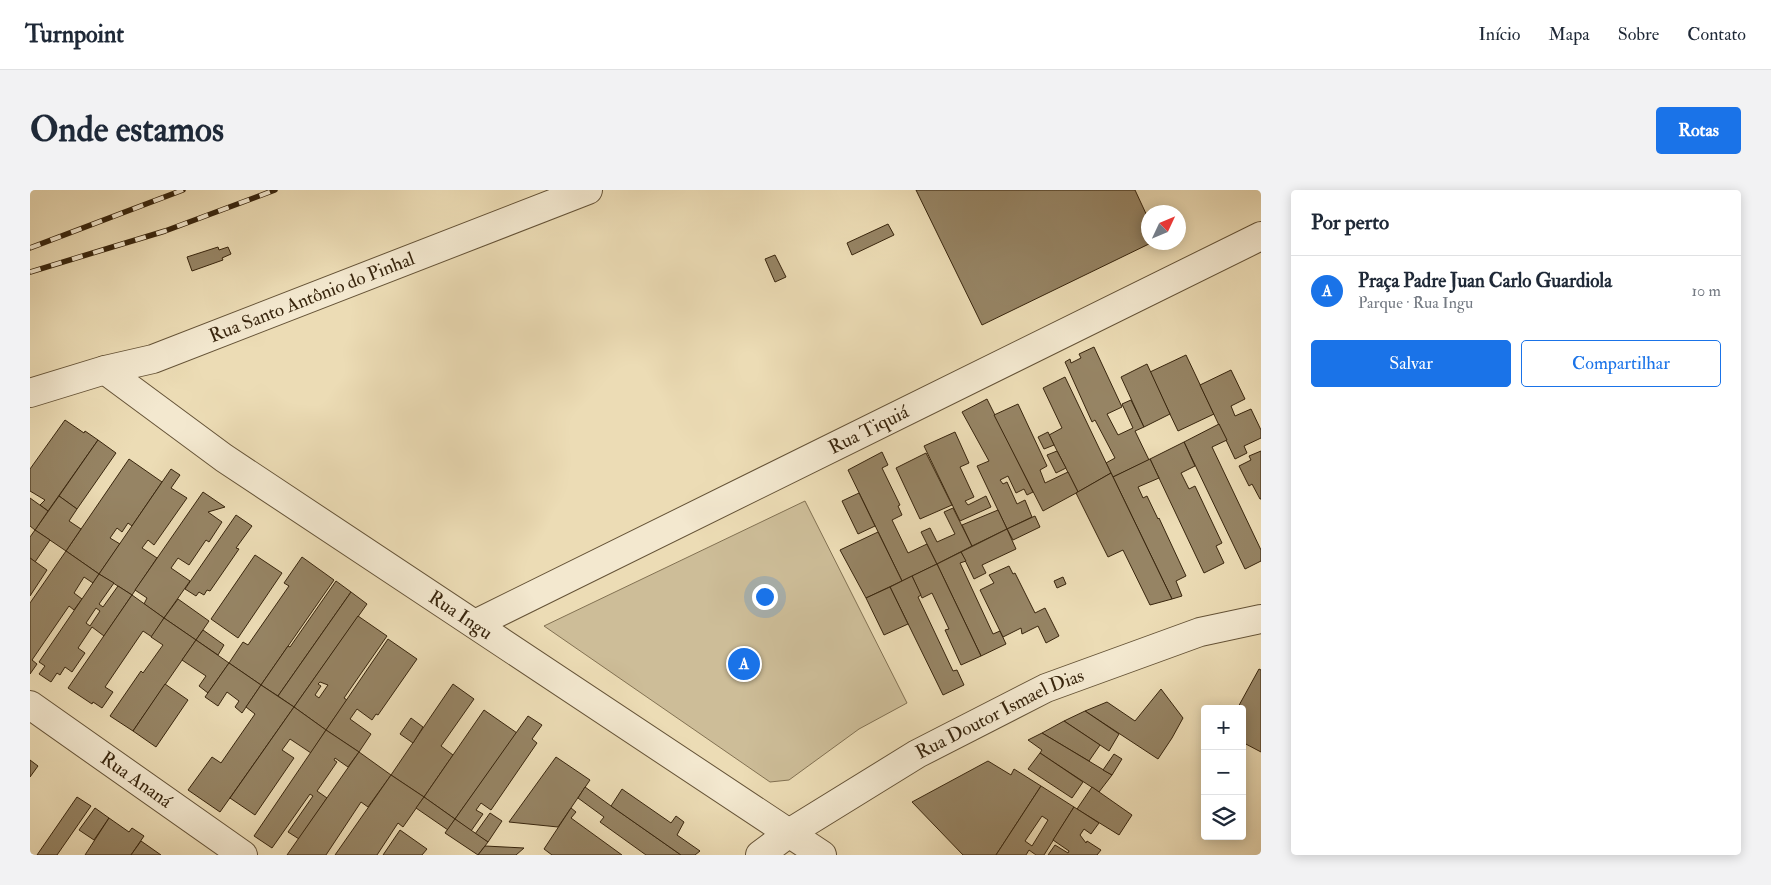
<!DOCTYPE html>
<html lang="pt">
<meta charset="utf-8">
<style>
body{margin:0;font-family:"IM FELL Double Pica",serif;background:#f2f2f3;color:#1f2937}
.controls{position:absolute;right:15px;bottom:15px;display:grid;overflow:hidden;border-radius:5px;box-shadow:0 2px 12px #0003}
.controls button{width:45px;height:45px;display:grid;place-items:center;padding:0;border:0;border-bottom:1px solid #e0e1e3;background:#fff;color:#1f2937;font:25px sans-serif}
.compass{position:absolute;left:1111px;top:15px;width:45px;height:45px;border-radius:50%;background:#fff;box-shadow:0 2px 12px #0003;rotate:46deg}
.you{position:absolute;left:734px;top:406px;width:18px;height:18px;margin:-12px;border:4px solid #fff;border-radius:50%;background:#1a73e8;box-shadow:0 0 0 8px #1a73e833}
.badge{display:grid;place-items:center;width:32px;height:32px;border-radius:50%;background:#1a73e8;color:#fff;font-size:16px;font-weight:700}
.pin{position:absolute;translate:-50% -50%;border:2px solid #fff;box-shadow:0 1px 5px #0006}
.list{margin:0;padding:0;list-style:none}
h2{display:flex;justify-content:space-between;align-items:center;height:65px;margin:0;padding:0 20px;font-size:21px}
h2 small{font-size:16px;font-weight:400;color:#747a83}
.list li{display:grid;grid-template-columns:32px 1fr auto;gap:15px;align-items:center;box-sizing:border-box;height:70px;padding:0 20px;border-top:1px solid #e0e1e3}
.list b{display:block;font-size:19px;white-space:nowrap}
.list p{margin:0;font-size:16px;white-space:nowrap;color:#747a83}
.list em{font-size:16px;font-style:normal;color:#747a83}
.actions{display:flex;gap:10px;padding:15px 20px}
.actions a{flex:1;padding:11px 0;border:1px solid #1a73e8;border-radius:5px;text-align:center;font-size:18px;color:#1a73e8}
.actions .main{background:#1a73e8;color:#fff}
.icon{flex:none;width:28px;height:28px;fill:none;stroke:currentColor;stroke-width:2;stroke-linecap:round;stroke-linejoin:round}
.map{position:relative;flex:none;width:1231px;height:665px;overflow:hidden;border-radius:5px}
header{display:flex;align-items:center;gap:30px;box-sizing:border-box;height:70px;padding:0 25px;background:#fff;border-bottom:1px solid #e0e1e3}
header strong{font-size:24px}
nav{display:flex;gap:28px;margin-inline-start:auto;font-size:18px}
.intro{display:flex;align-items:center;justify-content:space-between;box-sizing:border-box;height:120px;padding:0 30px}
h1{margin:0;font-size:35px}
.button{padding:12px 22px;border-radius:5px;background:#1a73e8;color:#fff;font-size:18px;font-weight:700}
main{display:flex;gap:30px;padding:0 30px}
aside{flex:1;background:#fff;border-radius:5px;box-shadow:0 2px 12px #0003}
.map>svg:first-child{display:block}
.green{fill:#cdbd98;stroke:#827152}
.building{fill:#968464;stroke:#38250d;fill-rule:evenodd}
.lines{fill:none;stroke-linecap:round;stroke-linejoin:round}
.street-casing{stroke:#655337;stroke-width:30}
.street{stroke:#f3e8cf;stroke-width:28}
.rail-casing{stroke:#38250d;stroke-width:5.5}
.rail{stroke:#f3e8cf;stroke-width:4;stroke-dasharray:11;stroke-linecap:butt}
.labels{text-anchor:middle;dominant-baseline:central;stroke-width:4;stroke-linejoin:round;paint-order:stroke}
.street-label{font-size:19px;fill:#38250d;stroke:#f3e8cf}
</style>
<header>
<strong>Turnpoint</strong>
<nav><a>Início</a><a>Mapa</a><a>Sobre</a><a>Contato</a></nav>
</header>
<div class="intro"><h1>Onde estamos</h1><a class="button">Rotas</a></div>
<main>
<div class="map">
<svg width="1231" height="665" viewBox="0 0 1231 665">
<rect width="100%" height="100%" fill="#ecdcb5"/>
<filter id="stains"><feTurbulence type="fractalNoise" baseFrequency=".004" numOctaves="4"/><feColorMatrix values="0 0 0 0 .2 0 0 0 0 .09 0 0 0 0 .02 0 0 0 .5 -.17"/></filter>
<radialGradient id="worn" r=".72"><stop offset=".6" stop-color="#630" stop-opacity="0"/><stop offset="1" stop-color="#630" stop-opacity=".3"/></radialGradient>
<path class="green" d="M775 311 877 513 829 539 759 590 740 592 514 436Z"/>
<g class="building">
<path d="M886 0H1105L1118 28V52H1123L952 135Z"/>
<path d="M858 34 864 45 822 65 817 53Z"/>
<path d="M188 57 189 60 198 57 201 64 192 68 193 70 162 81 157 67Z"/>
<path d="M745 65 756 87 745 92 735 69Z"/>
<path d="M1064 157 1092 217 1077 224 1088 245 1103 238 1092 214 1101 210 1114 237 1105 241 1119 270 1083 287 1076 273 1085 268 1065 230 1062 232 1035 172 1040 169 1041 173 1051 168 1049 164Z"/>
<path d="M1156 165 1184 224 1148 241 1120 182Z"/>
<path d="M1117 174 1140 224 1114 237 1091 187Z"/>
<path d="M1201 180 1215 209 1201 216 1205 226 1221 219 1231 240V248L1214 256 1217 263 1205 269 1170 195Z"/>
<path d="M1035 187 1081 283 1048 302 1019 245 1032 238 1013 198Z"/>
<path d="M957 209 1003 302 997 305 994 299 986 303 978 286 970 290 973 294 977 292 987 314 995 310 1002 327 977 339 947 276 959 271 932 222Z"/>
<path d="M988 214 1017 276 1010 280 1015 293 1038 282 1048 302 1013 321 964 225Z"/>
<path d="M35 230 54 243 55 241 68 250 18 321 10 315 15 310 0 301V279Z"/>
<path d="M1189 234 1197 250 1182 257 1231 360V371L1215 379 1154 252Z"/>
<path d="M925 242 939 273 930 277 944 307 935 311 938 315 956 306 961 317 930 331 894 256Z"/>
<path d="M1018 242 1024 255 1014 259 1008 247Z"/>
<path d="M68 250 86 263 47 319 29 306Z"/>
<path d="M1154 252 1165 276 1151 283 1159 299 1165 296 1192 353 1186 356 1194 373 1174 383 1120 269Z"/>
<path d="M1027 261 1036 278 1026 283 1017 265Z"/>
<path d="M1231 261V309H1230L1222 294 1219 296 1209 276 1221 270 1219 266Z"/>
<path d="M852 262 858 275 852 278 870 315 868 316 872 325 862 330 878 363 897 354 907 374 872 391 818 280Z"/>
<path d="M896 263 922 315 890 329 866 278Z"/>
<path d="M99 269 132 292 102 336 98 333 92 342 87 338 80 348 90 354 69 384 36 361Z"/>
<path d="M1120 269 1129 288 1108 297 1113 308 1117 306 1128 329 1129 328 1156 386 1146 391 1152 406 1142 409 1083 287Z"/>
<path d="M141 279 150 285 141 298 157 308 124 355 118 350 112 358 127 368 102 405 69 384Z"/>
<path d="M1081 283 1083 287 1142 409 1120 415 1093 360 1078 367 1046 303Z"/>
<path d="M173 302 195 317 178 322 192 332 179 352 176 350 159 375 148 368 141 378 160 391 134 428 114 414 117 408 105 400Z"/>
<path d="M829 303 845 336 828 344 812 311Z"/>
<path d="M29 306 47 319 39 331 51 339 36 361 5 340Z"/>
<path d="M0 308 18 321 5 340 0 336Z"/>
<path d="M923 318 942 356 907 374 891 342 900 338 907 352 925 344 914 322Z"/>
<path d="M968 320 977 339 942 356 932 335Z"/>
<path d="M206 325 222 336 206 358 209 359 180 401 177 400 174 405 169 402 166 406 155 399Z"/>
<path d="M1005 326 1010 337 983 350 977 339Z"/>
<path d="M977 339 986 359 952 375 956 383 944 389 931 362Z"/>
<path d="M5 340 20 350 5 372 0 368V347Z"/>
<path d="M848 342 872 391 836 408 810 360Z"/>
<path d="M36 361 69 384 63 393 54 387 44 403 52 409 44 420 39 416 2 470 7 474 0 484V413Z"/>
<path d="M931 362 936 371 930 373 963 444 970 441 976 454 951 466 907 374Z"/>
<path d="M225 365 252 383 208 448 181 429Z"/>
<path d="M272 367 304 390 231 495 199 473 213 452 218 455 259 396 254 393Z"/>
<path d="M0 368 17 380 0 406Z"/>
<path d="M907 374 951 466 931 475 915 440 919 439 902 403 892 408 882 386Z"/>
<path d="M979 376 983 384 985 383 1005 423 1015 418 1029 446 1016 453 1008 436 992 444 991 438 973 447 950 400 964 393 959 385Z"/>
<path d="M69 384 84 393 69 414 73 417 88 396 102 405 74 446 62 437 48 458 55 463 42 482 35 477 30 485 27 483 21 492 9 484 15 476 9 472ZM66 418 70 421 60 436 56 433Z"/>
<path d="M882 386 891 405 888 407 923 481 927 480 934 495 913 505 860 397Z"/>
<path d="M1033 387 1036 394 1027 398 1024 391Z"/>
<path d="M306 391 321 402 248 506 231 495 258 456 260 457Z"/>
<path d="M860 397 878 434 854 445 836 408Z"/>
<path d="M321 402 337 414 264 517 248 506Z"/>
<path d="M102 405 134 428 122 447 113 441 75 497 83 502 72 518 63 512 62 514 38 498Z"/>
<path d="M148 409 179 431 166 450 134 428Z"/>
<path d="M328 426 357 446 314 508 317 510 296 540 264 517ZM290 492 298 495 289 508 285 505 291 496 288 494Z"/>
<path d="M134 428 166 450 103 541 80 526 111 481 113 483 133 455 121 447Z"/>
<path d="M173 440 194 455 188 465 166 450Z"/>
<path d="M358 449 387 469 348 525 346 524 342 530 327 519 320 529 341 544 329 562 296 540Z"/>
<path d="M166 450 199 473 178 503 169 496 176 486 152 470Z"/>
<path d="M199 473 231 495 212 523 205 517 209 511 197 502 188 516 175 507Z"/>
<path d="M1229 479 1231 480V562L1212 552V519H1207Z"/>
<path d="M135 494 158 510 126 557 103 541Z"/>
<path d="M423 494 444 509 411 556 423 565 394 607 361 585Z"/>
<path d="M231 495 264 517 190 622 158 600 182 567 191 573 225 524 216 517Z"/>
<path d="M1131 499 1153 528 1142 548 1128 569 1055 521 1077 512 1105 531Z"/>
<path d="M264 517 296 540 281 563 260 549 252 560 264 568 225 625 200 608Z"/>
<path d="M454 520 487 543 425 629 394 607Z"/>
<path d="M1055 521 1089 544 1079 561 1034 531Z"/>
<path d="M498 526 512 535 502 549 507 553 461 620 451 613 446 620 453 624 441 641 425 629Z"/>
<path d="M381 528 393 537 383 553 370 544Z"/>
<path d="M1034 531 1070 555 1059 571 1012 543Z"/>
<path d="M296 540 329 562 318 577 305 568 304 570 307 572 287 601 297 608 269 649 258 642 283 606 280 604 242 658 224 646Z"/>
<path d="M1012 543 1082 585 1069 602 1010 563 1012 560 998 550Z"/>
<path d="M329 562 361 585 338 617 331 612 296 665H257Z"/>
<path d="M1010 563 1053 592 1042 608 998 579Z"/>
<path d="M1084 564 1092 569 1082 585 1073 580Z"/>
<path d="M526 567 560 590 528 637 479 632Z"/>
<path d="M0 570 8 576 0 587Z"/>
<path d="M958 571 981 585 984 579 1011 596 966 665H933L882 612Z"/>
<path d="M361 585 394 607 373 637 368 633 347 665H305Z"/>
<path d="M1011 596 1044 617 1014 665H1006L999 660 996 665H966ZM1012 626 1018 630 1002 656 995 651Z"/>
<path d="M555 597 581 616 651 665H616L570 632 574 627 548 608Z"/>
<path d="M1062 597 1102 625 1089 645 1047 619Z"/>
<path d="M592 599 641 633 646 626 654 632 647 645 670 661 665 665H651L581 616Z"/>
<path d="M47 607 61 616 27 665H7Z"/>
<path d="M394 607 425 629 418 640 386 618Z"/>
<path d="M1044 617 1069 633 1061 644 1054 639 1050 645 1056 653 1057 651 1071 660 1067 665H1018L1025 655 1038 663 1039 661 1023 650Z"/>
<path d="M65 618 79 628 64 650 49 640Z"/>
<path d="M541 618 546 622 541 628 592 665H522L514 659Z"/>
<path d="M460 623 472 631 458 652 445 644Z"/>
<path d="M79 628 99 642 102 638 114 646 101 665H55Z"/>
<path d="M425 629 458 652 448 665 415 643Z"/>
<path d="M370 640 397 659 392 665H353Z"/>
<path d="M111 651 131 665H101Z"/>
<path d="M455 656 494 658 486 665H448Z"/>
</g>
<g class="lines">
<g class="street-casing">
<g id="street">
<path id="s1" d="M75 180 194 268 792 665"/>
<path id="s2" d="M0 203 75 180 123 169 558 0"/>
<path id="s3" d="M445 434 1231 46"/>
<path id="s4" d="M0 515 213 665"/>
<path id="s5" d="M730 665 759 643 887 564 1016 498 1170 442 1231 429"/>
</g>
</g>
<use href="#street" class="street"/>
<g class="rail-casing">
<g id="rail">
<path d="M0 58 153 0"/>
<path d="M0 82 135 41 245 0"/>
</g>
</g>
<use href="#rail" class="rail"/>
</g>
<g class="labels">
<g class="street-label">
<text stroke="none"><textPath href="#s2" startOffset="298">Rua Santo Antônio do Pinhal</textPath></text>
<text stroke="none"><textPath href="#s3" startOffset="439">Rua Tiquiá</textPath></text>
<text stroke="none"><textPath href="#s1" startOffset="432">Rua Ingu</textPath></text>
<text stroke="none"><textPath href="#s5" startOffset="279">Rua Doutor Ismael Dias</textPath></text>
<text stroke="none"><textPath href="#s4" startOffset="130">Rua Ananá</textPath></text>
</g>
</g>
<rect width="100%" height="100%" filter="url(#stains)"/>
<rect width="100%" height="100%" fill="url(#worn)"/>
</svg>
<div class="controls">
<button>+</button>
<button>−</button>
<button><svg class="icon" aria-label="layers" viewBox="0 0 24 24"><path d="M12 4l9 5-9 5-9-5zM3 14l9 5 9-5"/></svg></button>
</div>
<svg class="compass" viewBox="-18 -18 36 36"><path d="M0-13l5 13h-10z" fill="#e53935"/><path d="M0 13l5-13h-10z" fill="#747a83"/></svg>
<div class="you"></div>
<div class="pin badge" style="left:714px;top:474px">A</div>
</div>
<aside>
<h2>Por perto<small></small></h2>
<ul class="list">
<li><span class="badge">A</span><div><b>Praça Padre Juan Carlo Guardiola</b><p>Parque · Rua Ingu</p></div><em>10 m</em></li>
</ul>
<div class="actions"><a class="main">Salvar</a><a>Compartilhar</a></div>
</aside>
</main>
